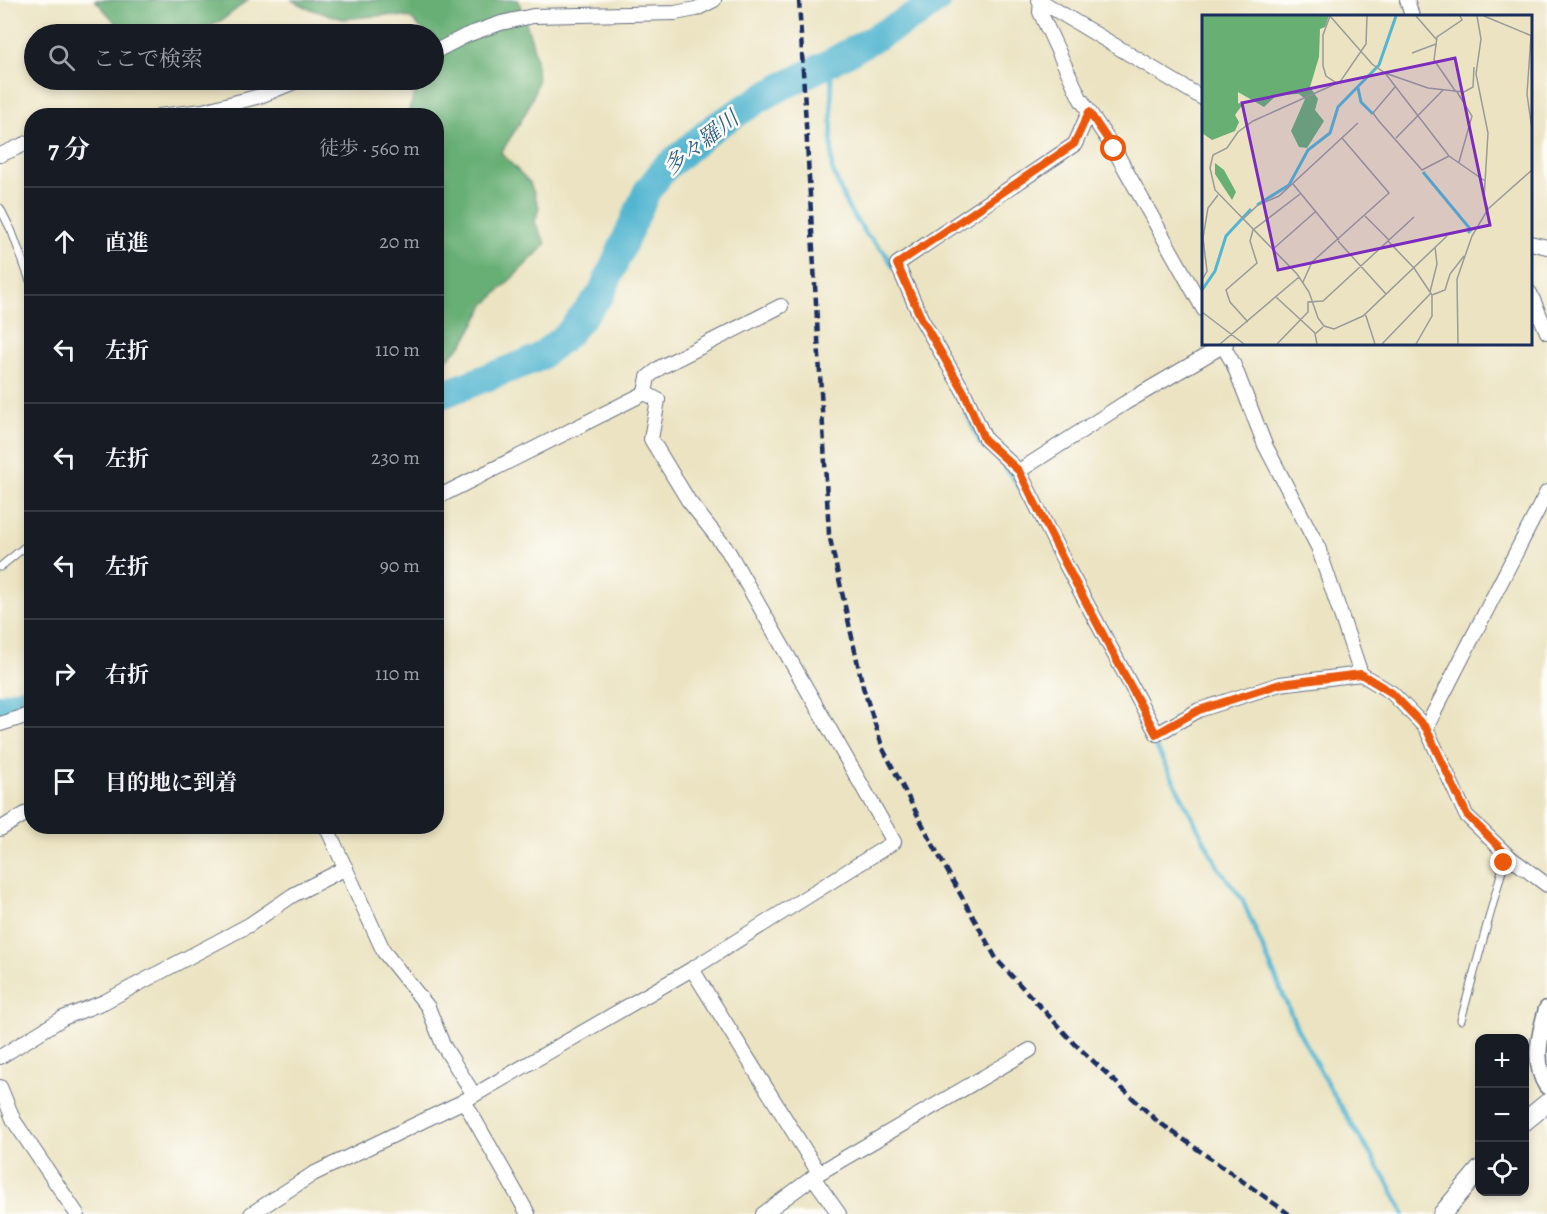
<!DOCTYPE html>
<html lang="ja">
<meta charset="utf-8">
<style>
body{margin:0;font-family:Alegreya,"Noto Serif JP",serif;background:#242831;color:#f1f3f6}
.controls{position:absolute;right:18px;bottom:18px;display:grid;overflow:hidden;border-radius:12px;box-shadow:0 3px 9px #0003}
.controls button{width:54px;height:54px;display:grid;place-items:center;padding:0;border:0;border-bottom:2px solid #363941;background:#171b24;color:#f1f3f6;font:30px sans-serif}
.stop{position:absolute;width:18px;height:18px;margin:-14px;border:4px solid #ea580c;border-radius:50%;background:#fff}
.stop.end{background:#ea580c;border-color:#fff;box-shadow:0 2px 6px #0008}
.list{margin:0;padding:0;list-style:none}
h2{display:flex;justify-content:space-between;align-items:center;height:78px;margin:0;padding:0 24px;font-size:26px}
h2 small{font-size:20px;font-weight:400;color:#9ea1a6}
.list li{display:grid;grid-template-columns:39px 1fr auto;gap:18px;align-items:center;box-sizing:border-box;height:108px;padding:0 24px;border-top:2px solid #363941}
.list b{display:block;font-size:22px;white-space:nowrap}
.list em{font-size:20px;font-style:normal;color:#9ea1a6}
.icon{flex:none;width:33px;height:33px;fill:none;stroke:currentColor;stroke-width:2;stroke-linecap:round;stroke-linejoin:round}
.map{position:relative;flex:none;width:1547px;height:1214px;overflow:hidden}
.search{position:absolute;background:#171b24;box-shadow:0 3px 9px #0003;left:24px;top:24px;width:420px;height:66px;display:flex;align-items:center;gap:15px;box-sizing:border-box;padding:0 21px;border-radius:33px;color:#9ea1a6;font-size:22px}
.panel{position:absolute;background:#171b24;box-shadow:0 3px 9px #0003;left:24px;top:108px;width:420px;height:726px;border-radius:24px}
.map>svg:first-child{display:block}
.forest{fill:#68af74;stroke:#426f69;stroke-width:1.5}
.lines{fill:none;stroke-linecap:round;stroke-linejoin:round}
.stream{stroke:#52b6d0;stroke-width:4.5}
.river{stroke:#52b6d0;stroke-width:28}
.service-casing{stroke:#646e81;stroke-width:9}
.minor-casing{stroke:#646e81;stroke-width:16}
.tertiary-casing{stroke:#646e81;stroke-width:19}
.secondary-casing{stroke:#646e81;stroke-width:20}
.service{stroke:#fff;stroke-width:7}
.minor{stroke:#fff;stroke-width:14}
.tertiary{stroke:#fff;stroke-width:16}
.secondary{stroke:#fff;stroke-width:18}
.rail{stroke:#1b2f5e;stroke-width:4.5;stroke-dasharray:9 4.5;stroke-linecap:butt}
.route{stroke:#ea580c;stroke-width:8}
.labels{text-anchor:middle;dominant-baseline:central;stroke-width:5;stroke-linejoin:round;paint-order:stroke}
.water-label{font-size:22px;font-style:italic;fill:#2e5e86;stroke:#fdfcf7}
.inset-river{fill:none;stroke:#52b6d0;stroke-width:3}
.inset-road{fill:none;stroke:#989b99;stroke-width:1.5}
.view{fill:#7b2cbf;fill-opacity:0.15;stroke:#7b2cbf;stroke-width:3}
.inset-edge{fill:none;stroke:#1b2f5e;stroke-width:3}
</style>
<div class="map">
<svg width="1547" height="1214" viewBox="0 0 1547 1214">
<rect width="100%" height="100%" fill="#fdfcf7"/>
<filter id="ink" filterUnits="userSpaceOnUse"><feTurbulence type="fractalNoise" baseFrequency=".0167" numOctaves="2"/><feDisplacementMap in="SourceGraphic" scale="12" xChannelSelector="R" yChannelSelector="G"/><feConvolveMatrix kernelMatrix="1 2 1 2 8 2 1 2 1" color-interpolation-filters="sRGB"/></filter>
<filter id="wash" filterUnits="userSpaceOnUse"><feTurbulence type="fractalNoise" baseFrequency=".008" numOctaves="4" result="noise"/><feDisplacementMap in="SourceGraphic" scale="24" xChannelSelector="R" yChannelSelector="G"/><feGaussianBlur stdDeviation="1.35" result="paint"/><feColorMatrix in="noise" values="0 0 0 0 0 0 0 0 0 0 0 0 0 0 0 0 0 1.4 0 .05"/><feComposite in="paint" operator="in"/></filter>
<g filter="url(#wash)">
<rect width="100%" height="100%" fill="#ebe3c1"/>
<g class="forest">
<path d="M95 0H248L225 18 197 34H126Z"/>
<path d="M291 0H518C525 18 541 64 537 82 532 108 514 131 501 153L530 183 539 207 535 222 546 244 485 305 464 342 437 370 436 116 407 115 417 88 424 80H434V69L443 59 434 42V34H427L410 18 387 15 343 19 313 10Z"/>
</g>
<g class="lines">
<g class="stream">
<path d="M831 62 832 169 848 208 867 235 885 253 893 267"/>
<path d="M967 414 980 444 988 450"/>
<path d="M1001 462 1022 491"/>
<path d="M1150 735 1218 867 1242 899 1297 1028 1336 1099 1389 1184 1404 1214"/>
</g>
<g class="river">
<path d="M436 397 538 358 567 335 601 294 647 191 665 168 713 128 766 95 831 62 918 14 937 0"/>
<path d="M0 708 32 698"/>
</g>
</g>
</g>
<g filter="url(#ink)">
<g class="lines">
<g class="service-casing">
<g id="service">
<path d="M0 208 12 232 32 286"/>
<path d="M0 567 32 541"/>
<path d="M1461 1020 1504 863 1508 856"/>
</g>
</g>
<g class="minor-casing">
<g id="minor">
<path d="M1039 0 1204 99"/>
<path d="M1407 0 1412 16"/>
<path d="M1041 1 1040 12 1080 98 1114 149 1204 310"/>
<path d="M434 52 467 35 501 23 533 16 675 13 696 9 714 0"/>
<path d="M1089 112 1075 144 897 264 922 320 964 392 985 439 1019 471 1065 563 1157 734 1199 710 1280 684 1361 674"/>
<path d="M159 116 203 111 260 96 299 80"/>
<path d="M0 155 32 141"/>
<path d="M1530 243 1547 247"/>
<path d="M1530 293 1547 332"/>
<path d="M1222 344 1233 363 1265 445 1318 547 1361 674 1392 693 1426 728 1466 815 1508 856 1547 885"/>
<path d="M1019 471 1125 403 1226 344"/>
<path d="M436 498 645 393 648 377 661 367 781 306"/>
<path d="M0 724 32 714"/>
<path d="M1426 728 1547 492"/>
<path d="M326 826 384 952 428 1007 443 1045 474 1095"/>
<path d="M0 829 32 810"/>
<path d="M692 969 819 1173"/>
<path d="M0 1057 63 1018 104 1002 249 925 293 895 346 868"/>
<path d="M0 1087 14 1121 77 1214"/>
<path d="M464 1101 528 1214"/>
<path d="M813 1177 839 1214"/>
<path d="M251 1214 313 1174 464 1101 692 969 894 842 728 551 688 500 651 439 658 400 645 393"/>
<path d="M763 1214 819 1173 1030 1050"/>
</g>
</g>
<g class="tertiary-casing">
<path id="tertiary" d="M1547 1009C1540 1034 1532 1063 1547 1086"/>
</g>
<g class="secondary-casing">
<g id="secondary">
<path d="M1524 1122 1547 1103"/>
<path d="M1442 1214 1480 1169"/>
</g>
</g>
<use href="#service" class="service"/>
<use href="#minor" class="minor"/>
<use href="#tertiary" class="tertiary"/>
<use href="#secondary" class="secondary"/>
<path class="rail" d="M799 0 829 534 863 687 883 749 939 856 997 960 1074 1043 1156 1120 1289 1214"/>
</g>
</g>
<g class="lines" filter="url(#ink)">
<path class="route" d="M1114 149 1089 112 1074 144 897 264 922 320 964 392 984 439 1019 471 1065 563 1156 734 1199 710 1280 684 1361 674 1392 693 1426 728 1467 815 1508 856 1504 863"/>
</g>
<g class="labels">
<g class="water-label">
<text transform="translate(701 143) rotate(-38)">多々羅川</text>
</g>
</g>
<g transform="translate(1202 15)">
<rect width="330" height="330" fill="#ebe3c1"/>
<path d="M0 1H127L123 12 118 14 117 42 108 72 116 84 113 95 122 106 105 133 97 132 89 116 103 84 97 79 75 80 62 92 36 77V88L41 89 33 100 37 107 33 116 10 125 0 118ZM13 148 22 155 34 177 30 185 13 159Z" fill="#68af74"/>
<path class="inset-river" d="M156 73 159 87 171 99M221 157 269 215 266 218M55 190 87 170 106 135 128 118 136 92 177 50 194 1M0 275 13 256 24 221 49 194"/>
<path class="inset-road" d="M128 1 170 49 183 58 226 73 262 77 271 72 272 52M128 1 121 20V51L124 61 136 69M165 1 164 29 138 67 51 106 36 117 25 133 11 140 8 153 13 175 95 259 107 277 116 303 122 311 132 314 161 301 245 221M214 1 234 24M275 1 279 24 274 59 286 118 282 184 286 194M282 1 330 21M329 21 325 79 330 115M210 38 234 29M183 58 247 141 283 166M193 72 171 98 176 105 220 155 247 141M254 77 232 45 235 22 260 5 258 1M255 77 270 101 257 147M194 123 241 75M91 169 137 225M163 201 187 225M41 204 56 190 77 181 156 108M136 226 184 279M186 226 212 253 230 280 243 275 248 259 262 241M70 235 113 197M0 265 5 256 1 223 6 193 16 180M101 267 110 247 187 178 140 123M228 277 235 249 233 232M74 282 113 318M0 297 42 329M163 298 173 329M46 307 28 287 24 275 55 248 48 226 51 215 98 179M18 329 97 262M75 329 106 297V287L121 286 212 202M115 329 113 319 121 312M180 329 229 278M214 329 230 301V280M256 329 255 264 270 221 286 194 330 155"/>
<path class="view" d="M253 43 288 210 76 255 40 88Z"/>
<rect width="330" height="330" class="inset-edge"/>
</g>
</svg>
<div class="controls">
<button>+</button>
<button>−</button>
<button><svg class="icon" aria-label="locate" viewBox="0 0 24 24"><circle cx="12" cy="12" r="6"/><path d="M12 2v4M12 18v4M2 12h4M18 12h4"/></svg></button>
</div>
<div class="stop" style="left:1114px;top:149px"></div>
<div class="stop end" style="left:1504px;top:863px"></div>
<div class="search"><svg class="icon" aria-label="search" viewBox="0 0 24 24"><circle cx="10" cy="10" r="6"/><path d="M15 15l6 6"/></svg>ここで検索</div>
<section class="panel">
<h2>7 分<small>徒歩 · 560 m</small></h2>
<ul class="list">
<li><svg class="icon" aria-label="ahead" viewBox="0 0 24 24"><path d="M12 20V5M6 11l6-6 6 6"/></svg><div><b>直進</b></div><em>20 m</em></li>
<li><svg class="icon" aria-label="left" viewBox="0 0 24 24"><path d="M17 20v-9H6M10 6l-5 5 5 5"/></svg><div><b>左折</b></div><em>110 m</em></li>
<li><svg class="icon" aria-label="left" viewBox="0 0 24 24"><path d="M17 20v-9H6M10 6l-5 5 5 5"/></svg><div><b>左折</b></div><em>230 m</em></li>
<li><svg class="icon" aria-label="left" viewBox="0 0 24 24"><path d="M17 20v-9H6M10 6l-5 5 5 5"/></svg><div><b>左折</b></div><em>90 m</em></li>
<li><svg class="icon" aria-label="right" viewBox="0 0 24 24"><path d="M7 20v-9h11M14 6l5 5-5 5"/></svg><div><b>右折</b></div><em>110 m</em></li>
<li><svg class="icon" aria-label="arrive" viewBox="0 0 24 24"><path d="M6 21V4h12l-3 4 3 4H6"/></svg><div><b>目的地に到着</b></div></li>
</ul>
</section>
</div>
